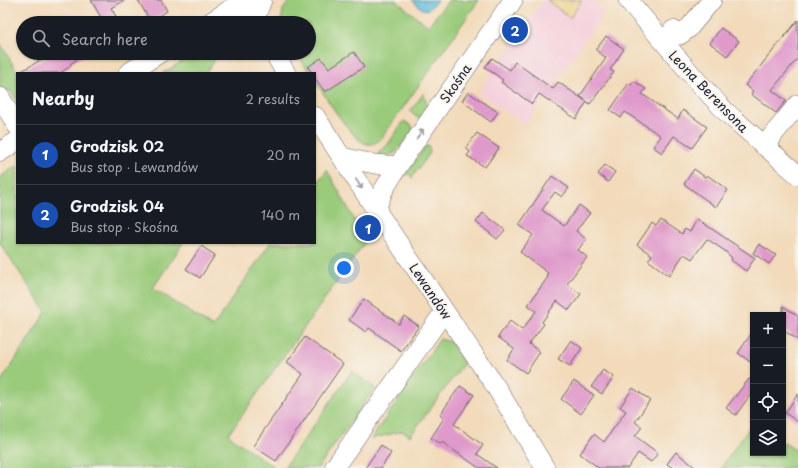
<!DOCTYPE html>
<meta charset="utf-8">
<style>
body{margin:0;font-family:"Playpen Sans",sans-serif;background:#20242c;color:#f1f3f6}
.controls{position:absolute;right:12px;bottom:12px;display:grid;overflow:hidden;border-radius:0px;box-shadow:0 1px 3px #0004}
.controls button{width:36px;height:36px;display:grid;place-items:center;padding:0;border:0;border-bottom:1px solid #363941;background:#171b24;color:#f1f3f6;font:20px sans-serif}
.you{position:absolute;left:344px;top:268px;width:14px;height:14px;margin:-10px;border:3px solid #fff;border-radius:50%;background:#1a73e8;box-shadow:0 0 0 6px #1a73e833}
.badge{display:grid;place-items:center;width:26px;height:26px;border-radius:50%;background:#1a73e8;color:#fff;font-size:13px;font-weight:700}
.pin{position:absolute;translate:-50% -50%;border:2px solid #fff;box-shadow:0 1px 4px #0006}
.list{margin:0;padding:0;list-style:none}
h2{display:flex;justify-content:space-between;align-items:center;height:52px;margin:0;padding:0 16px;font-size:17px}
h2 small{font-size:13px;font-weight:400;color:#9ea1a6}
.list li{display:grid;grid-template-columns:26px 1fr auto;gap:12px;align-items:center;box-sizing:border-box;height:60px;padding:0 16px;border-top:1px solid #363941}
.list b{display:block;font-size:15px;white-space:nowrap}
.list p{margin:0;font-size:13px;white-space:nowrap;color:#9ea1a6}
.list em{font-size:13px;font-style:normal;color:#9ea1a6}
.icon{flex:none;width:22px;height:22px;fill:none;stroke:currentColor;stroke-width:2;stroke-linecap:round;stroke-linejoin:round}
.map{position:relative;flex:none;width:798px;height:468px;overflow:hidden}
.search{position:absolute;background:#171b24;box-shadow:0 1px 3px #0004;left:16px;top:16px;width:300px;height:44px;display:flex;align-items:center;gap:10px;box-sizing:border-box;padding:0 14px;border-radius:22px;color:#9ea1a6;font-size:15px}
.panel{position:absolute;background:#171b24;box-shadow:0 1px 3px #0004;left:16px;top:72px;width:300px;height:172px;border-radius:0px}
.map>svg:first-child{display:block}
.built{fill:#f5cfdc}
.green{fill:#9acb7a;stroke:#5e765a}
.sand{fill:#eeda9e;stroke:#887e6c}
.water{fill:#5fbddd;stroke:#40708c}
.building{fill:#df99cb}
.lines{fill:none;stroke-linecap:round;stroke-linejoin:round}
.minor-casing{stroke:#6b6267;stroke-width:20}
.minor{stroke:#fff;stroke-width:19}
.oneway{stroke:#9c9ca7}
.labels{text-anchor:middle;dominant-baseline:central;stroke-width:3.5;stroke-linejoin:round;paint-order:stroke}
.street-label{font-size:13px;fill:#22223b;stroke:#f7f3e8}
</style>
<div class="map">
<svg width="798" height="468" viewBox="0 0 798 468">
<rect width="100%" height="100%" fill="#f7f3e8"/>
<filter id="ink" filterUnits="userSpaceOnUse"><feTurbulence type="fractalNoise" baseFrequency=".025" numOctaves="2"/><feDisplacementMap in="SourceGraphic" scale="8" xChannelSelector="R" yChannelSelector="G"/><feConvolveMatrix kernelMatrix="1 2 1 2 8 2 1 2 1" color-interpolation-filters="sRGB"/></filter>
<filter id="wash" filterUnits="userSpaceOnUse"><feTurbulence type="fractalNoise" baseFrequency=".012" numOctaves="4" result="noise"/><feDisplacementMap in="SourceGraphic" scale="16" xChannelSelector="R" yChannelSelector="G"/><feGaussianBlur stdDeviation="0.9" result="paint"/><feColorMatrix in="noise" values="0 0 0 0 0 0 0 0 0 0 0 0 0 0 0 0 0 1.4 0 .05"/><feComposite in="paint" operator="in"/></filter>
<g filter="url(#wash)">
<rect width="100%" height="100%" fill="#f2daba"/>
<path class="built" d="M543 0H597L596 4 605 12 525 125 479 92Z"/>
<g class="green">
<path d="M290 0H395L428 26 449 0H479L381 139C377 142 373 145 367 144 351 140 325 95 315 81V73H310L296 53H309V23H281L283 10Z"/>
<path d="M0 43 18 73 17 102 10 90 0 96Z"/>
<path d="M196 53H219L206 73H163Z"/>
<path d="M424 93 428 110 423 117 418 118 410 112Z"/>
<path d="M404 121 412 126 413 131 395 153 378 159 379 151 386 147Z"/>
<path d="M427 145 429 147 430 153 412 178 410 174 403 176Z"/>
<path d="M17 166V243H183L153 288 213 327 270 243H315V185L327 170 348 208 365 242 228 435 275 468H0V383L46 312 0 243V177Z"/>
<path d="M440 339 451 342 464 363 410 436 403 431 371 439Z"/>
<path d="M352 371 375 388 318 468H284Z"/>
<path d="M753 422V453H783V442L798 452V461L793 468H721Z"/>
</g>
<path class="sand" d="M547 0H582L570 18Z"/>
<path class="water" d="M412 0H438L428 10 422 9Z"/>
<g id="blocks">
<g class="building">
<path d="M91 0H125L111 8 120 23H104Z"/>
<path d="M138 0H161L167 11 150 21Z"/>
<path d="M798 20V58L772 90 786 101 776 113 751 94 753 91 745 85Z"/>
<path d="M721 28 739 41 727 56 710 43Z"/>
<path d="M606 36 624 49 610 70 614 72 590 104 580 96 606 58 596 50Z"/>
<path d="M354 52 364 67 325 92 315 78V73H312L308 67 321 58 329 68Z"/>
<path d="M53 53H88L70 64 71 66 60 73H18Z"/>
<path d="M492 58 510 70 515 62 553 89 558 82 587 102 576 119 539 94 532 104 501 82 503 80 485 67Z"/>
<path d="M634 81 646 89 642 94 678 119 683 110 707 127 692 148 674 136 662 153 653 147 661 136 625 112 621 118 610 110 629 83 631 85Z"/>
<path d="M468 92 498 112 491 122 462 101Z"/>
<path d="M477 133 499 148 485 167 467 156 470 152 466 148Z"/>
<path d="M605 165 615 172 608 182 598 174Z"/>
<path d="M694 169 705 177 707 175 728 190 716 207 684 184Z"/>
<path d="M552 176 569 188 562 197 555 192 542 210 564 226 579 205 590 213 576 231 586 239 578 250 587 257 567 284 581 294 569 310 557 301 542 322 544 324 529 344 540 352 526 373 507 360 514 349 498 337 510 321 522 330 536 311 528 305 548 277 546 276 548 273 520 252 533 235 519 225Z"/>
<path d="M483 213 505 230 497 239 476 222Z"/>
<path d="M697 219 755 258 746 271 731 260 732 258 725 251 707 239 692 259 684 254 669 276 648 260 652 255 637 245 652 223 656 226 661 220 682 234 685 229 690 232Z"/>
<path d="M759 244 776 255 769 264 753 253Z"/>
<path d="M201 246 215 255 200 278 186 269Z"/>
<path d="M364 299 399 324 404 316 419 326 401 351 369 328 366 332 349 320Z"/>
<path d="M783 306 798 316V340L783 330Z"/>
<path d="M753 331V364L738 353Z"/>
<path d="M305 337 343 364 276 461 253 446 303 374 287 362Z"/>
<path d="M571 340 582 348 570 366 558 359Z"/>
<path d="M603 370 614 377 602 394 591 387Z"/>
<path d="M749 379 753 381V391L736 415 726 408Z"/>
<path d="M574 381 594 395 581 414 561 399Z"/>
<path d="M460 386 474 395 454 424 483 445 477 454 497 468H479L442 442 441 444 431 438 444 418 440 415Z"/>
<path d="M633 388 650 400 635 422 642 427 635 436 658 453 651 462 638 453 628 468H599L580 454 594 434 604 442 626 411 620 407Z"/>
<path d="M798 394V422L785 413Z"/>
<path d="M381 445 391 453 381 468H365Z"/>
<path d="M676 452 696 468H673L667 464Z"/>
</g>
</g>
</g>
<g filter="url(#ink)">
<use href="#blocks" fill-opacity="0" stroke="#6b6267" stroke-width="1"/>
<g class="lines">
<g class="minor-casing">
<g id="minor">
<path d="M628 0 698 82 726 112 798 175"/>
<path d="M230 9 255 23"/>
<path d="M254 22 262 0"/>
<path d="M209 23 245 0"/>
<path d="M673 30 680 35 688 29 712 0"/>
<path d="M274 53 286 73"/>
<path d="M128 73 160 53"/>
<path d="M0 97 17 126"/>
<path d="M315 116 376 210 496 387 545 468"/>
<path d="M764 146 798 104"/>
<path d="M0 152 17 141"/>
<path d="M342 157 374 164 398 166"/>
<path d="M376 210 383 191 398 166 513 0"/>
<path d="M334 468 444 312"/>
</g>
</g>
<use href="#minor" class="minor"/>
</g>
<defs><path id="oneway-shaft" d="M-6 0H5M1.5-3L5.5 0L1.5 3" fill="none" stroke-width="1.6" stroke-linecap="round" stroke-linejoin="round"/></defs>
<g class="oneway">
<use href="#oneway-shaft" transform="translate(420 134) rotate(-55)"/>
<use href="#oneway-shaft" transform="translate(359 184) rotate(57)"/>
</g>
</g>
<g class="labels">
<g class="street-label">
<text transform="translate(455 83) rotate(-55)">Skośna</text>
<text transform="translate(709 91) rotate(46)">Leona Berensona</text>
<text transform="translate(431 291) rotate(56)">Lewandów</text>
</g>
</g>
</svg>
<div class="controls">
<button>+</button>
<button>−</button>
<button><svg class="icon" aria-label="locate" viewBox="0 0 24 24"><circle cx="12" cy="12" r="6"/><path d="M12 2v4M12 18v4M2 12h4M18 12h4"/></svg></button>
<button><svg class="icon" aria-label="layers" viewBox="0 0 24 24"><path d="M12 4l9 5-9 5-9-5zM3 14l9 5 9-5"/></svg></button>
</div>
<div class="you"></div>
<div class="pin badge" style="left:368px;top:228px;background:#1a4fb4">1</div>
<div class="pin badge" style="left:515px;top:30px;background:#1a4fb4">2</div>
<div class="search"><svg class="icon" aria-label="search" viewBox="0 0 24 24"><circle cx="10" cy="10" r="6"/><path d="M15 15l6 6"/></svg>Search here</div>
<section class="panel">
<h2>Nearby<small>2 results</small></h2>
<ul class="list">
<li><span class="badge" style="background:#1a4fb4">1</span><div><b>Grodzisk 02</b><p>Bus stop · Lewandów</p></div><em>20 m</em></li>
<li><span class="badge" style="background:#1a4fb4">2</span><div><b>Grodzisk 04</b><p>Bus stop · Skośna</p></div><em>140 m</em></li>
</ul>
</section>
</div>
